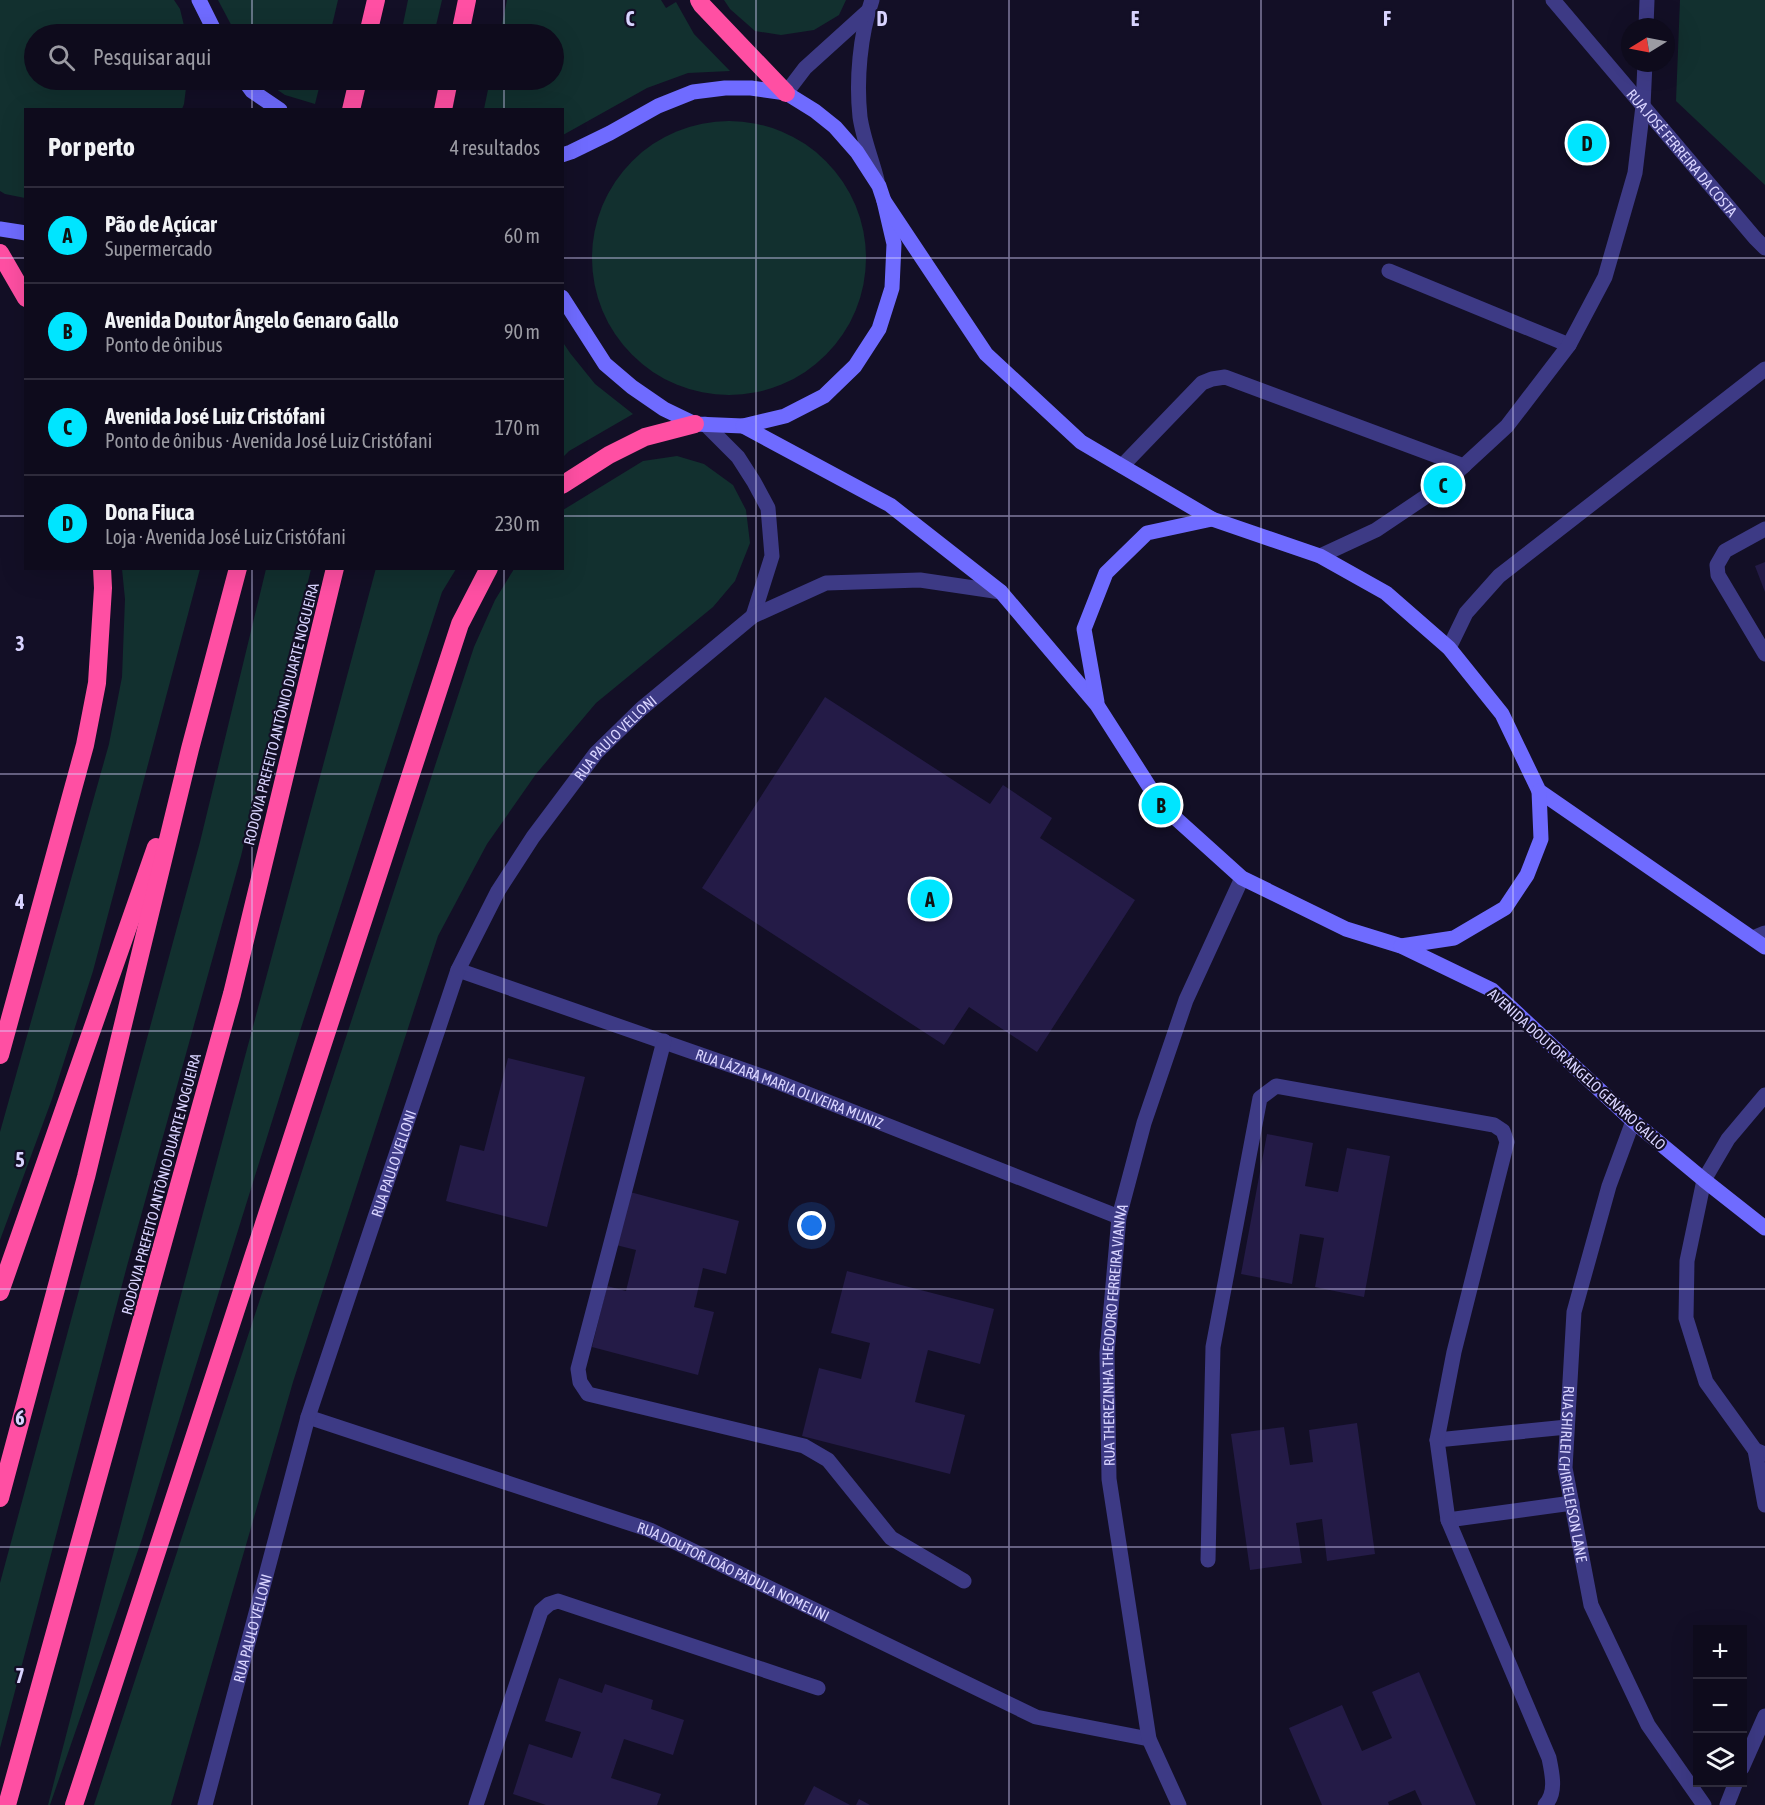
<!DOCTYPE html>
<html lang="pt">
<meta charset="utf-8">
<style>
body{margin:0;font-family:"Asap Condensed",sans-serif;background:#171425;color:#f1f3f6}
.controls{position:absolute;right:18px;bottom:18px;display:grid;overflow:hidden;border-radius:0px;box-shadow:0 6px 24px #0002}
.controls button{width:54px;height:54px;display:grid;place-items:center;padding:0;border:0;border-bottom:2px solid #2e2b3b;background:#0e0b1c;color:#f1f3f6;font:30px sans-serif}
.compass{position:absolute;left:1621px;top:18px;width:54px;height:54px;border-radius:50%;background:#0e0b1c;box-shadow:0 6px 24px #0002;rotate:260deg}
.you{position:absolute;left:812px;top:1226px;width:21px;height:21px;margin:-15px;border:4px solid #fff;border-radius:50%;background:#1a73e8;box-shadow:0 0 0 9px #1a73e833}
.badge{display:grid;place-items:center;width:39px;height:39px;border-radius:50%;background:#00e5ff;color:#111;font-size:20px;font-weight:700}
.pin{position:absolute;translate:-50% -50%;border:3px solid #fff;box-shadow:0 2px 6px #0006}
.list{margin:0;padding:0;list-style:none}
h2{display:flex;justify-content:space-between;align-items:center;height:78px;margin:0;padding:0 24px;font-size:26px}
h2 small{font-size:20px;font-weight:400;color:#9b9ba3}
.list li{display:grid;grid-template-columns:39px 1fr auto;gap:18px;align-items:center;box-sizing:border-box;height:96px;padding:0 24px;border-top:2px solid #2e2b3b}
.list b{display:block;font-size:22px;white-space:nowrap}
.list p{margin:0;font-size:20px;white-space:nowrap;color:#9b9ba3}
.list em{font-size:20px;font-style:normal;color:#9b9ba3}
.icon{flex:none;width:33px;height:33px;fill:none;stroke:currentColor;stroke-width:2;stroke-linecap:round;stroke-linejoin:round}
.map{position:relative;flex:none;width:1765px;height:1805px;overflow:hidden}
.search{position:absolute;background:#0e0b1c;box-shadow:0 6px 24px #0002;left:24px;top:24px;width:540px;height:66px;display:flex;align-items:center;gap:15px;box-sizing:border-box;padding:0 21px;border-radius:33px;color:#9b9ba3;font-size:22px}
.panel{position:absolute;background:#0e0b1c;box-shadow:0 6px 24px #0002;left:24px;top:108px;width:540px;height:462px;border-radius:0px}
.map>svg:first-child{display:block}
.green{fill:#12302f}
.building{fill:#241b47}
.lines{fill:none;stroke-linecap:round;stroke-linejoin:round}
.service{stroke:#3d3a85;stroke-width:15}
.minor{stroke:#3d3a85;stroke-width:15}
.tertiary{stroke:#3d3a85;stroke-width:15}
.secondary{stroke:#6f6bff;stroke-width:15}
.motorway{stroke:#ff4fa3;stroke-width:18}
.grid{fill:none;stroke:#d9d4ff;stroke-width:1.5;stroke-opacity:0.55}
.labels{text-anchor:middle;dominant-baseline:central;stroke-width:4.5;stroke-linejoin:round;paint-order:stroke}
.street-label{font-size:15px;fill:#d9d4ff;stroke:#130f26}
.grid-label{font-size:20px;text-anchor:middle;font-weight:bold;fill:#d9d4ff;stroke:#130f26;stroke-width:4.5;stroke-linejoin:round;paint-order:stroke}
</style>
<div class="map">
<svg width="1765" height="1805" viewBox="0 0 1765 1805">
<rect width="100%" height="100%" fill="#130f26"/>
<g class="green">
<path d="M0 0H174L180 9 186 34H34V80H187L184 104 182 109 26 110 25 198 5 194 0 191Z"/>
<path d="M218 0H338L330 34H236Z"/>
<path d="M408 0H442L434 34H401Z"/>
<path d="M507 0H661L666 8 676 2 694 34 730 71 688 73 647 88 563 135 562 110 484 109 490 80H554V34H500Z"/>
<path d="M724 0H846L839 15 814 30 781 35 755 31 730 9Z"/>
<path d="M1680 0H1765V185L1676 101Z"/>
<path d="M263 80H321L315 104 285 95Z"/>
<circle cx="729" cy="258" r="137"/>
<path d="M562 341 570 353 595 384 633 414 569 451 563 457Z"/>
<path d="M677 456 704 464 733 485 746 510 750 543 735 581 713 607 596 703 536 774 487 844 438 936 293 1382 171 1805H94L474 647 495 600 514 569 562 568 563 510 643 461Z"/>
<path d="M376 568 456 569 442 592 301 1028 142 1539 50 1805H48L159 1377Z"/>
<path d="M122 569H200L93 971 52 1099 0 1240V1132L109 744 122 677 125 599Z"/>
<path d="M266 569H311L241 856 127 1266 0 1748V1583L200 842Z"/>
</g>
<g class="building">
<path d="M1765 562V592L1755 566Z"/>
<path d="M825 697 990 804 1003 785 1052 818 1040 838 1135 900 1037 1052 969 1007 944 1045 702 888Z"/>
<path d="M508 1058 585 1077 547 1227 446 1201 460 1145 484 1151Z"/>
<path d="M1267 1134 1313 1143 1305 1186 1338 1192 1347 1148 1390 1156 1364 1297 1315 1287 1324 1238 1300 1234 1292 1284 1241 1274Z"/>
<path d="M630 1192 739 1221 726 1274 703 1268 694 1307 714 1312 698 1375 592 1347 607 1286 626 1291 636 1250 616 1245Z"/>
<path d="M847 1271 994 1309 980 1364 928 1350 915 1402 965 1415 950 1474 802 1436 819 1368 861 1379 870 1343 831 1333Z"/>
<path d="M1357 1423 1375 1554 1327 1561 1322 1519 1296 1523 1302 1563 1250 1570 1231 1434 1284 1427 1290 1465 1313 1462 1309 1430Z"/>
<path d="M1419 1672 1476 1805H1422L1415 1790 1388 1802 1389 1805H1322L1289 1728 1342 1705 1362 1751 1392 1738 1372 1692Z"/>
<path d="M559 1678 602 1693 605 1684 653 1700 651 1709 684 1720 673 1755 624 1739 611 1778 661 1794 657 1805H546L513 1794 529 1744 572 1758 581 1732 545 1721Z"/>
<path d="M814 1786 850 1805H804Z"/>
<path d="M859 1799 870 1805H856Z"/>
</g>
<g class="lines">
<g class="service">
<path d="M1389 271 1569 345"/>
<path d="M1122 466 1202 383 1212 379 1225 377 1464 466"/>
</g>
<g class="minor">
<path d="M872 0C860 35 856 80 860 117 863 138 872 160 877 180"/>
<path id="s1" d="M1553 0 1755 238 1765 248"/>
<path d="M1646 27 1647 0"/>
<path d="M786 93 805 68 868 11"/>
<path d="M1765 529 1725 551 1717 565 1718 575 1765 654"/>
<path d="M1320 556 1376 530 1443 485 1507 426 1569 345 1605 277 1635 173 1643 106 1645 63"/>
<path d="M1449 648 1466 613 1499 576 1765 369"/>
<path d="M1753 938 1765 933"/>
<path id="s2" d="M458 970 770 1079 1119 1217"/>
<path d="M664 1041 578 1369 580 1382 588 1394 804 1446 828 1460 891 1538 964 1581"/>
<path d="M1765 1095 1728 1139 1704 1180 1687 1261 1686 1318 1706 1382 1755 1450 1765 1454"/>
<path id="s3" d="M1633 1121 1609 1186 1574 1312 1565 1468 1591 1605 1648 1725 1704 1805"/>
<path id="s4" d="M308 1417 650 1530 1036 1717 1149 1739"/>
<path d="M1437 1440 1567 1427"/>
<path d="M1755 1450 1765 1505"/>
<path d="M1448 1520 1572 1503"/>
<path d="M1208 1560 1213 1347 1260 1098 1276 1086 1494 1125 1503 1131 1507 1142 1454 1352 1437 1440 1448 1520 1549 1758C1552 1773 1557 1793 1545 1805"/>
<path d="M1742 1768 1765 1716"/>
<path d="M476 1805 541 1611 549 1604 558 1601 818 1688"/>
<path id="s5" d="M1179 1805 1149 1739 1109 1479 1107 1353 1119 1217 1144 1123 1186 1000 1242 878"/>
<path d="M1727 1805 1736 1782"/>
</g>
<g class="tertiary">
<path d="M705 424 738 457 754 482 768 508 772 556 753 616"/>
<path id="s6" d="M205 1805 308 1417 458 970 498 891 533 837 596 753 641 709 753 616 826 583 920 580 1001 592"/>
</g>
<g class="secondary">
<path d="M199 0 216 34"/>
<path d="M244 80 252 91 280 110"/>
<path d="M562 155 571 152 610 133 658 106 693 92 725 88H751L786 93 815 111 835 127 857 152 879 186 884 201 894 244 892 288 879 329 855 366 824 396 785 416 743 426 695 424 664 409 632 387 605 364 562 297"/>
<path d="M884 201 986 354 1081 442 1212 519 1320 556 1386 593 1449 648 1502 714 1539 791 1765 947"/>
<path d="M0 229 26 233"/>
<path d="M743 426 890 505 1001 592 1097 705 1161 805 1242 878 1346 929 1401 946 1492 990 1633 1121 1704 1180 1765 1228"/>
<path d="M1097 702 1084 629 1106 573 1147 533 1212 519"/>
<path d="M1401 946 1454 938 1505 908 1527 875 1541 839 1539 791"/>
</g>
<g class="motorway">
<path d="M699 0 702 5 786 93"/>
<path d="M368 34 376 0"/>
<path d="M460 34 467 0"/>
<path d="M351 110 358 80"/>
<path d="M443 110 449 80"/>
<path d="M0 253 26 298"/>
<path d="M562 485 609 455 645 437 695 424"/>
<path d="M0 1055 85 745 97 683 103 588 102 568"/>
<path d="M0 1292 156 847"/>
<path d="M0 1498 86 1177 190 749 238 568"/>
<path d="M7 1805 232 994 335 568"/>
<path d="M74 1805 460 624 489 568"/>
</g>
</g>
<path class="grid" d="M252 0V34M504 0V34M756 0V1805M1009 0V1805M1261 0V1805M1513 0V1805M252 80V110M504 80V110M0 258H26M562 258H1765M0 516H26M562 516H1765M252 568V1805M504 568V1805M0 774H1765M0 1031H1765M0 1289H1765M0 1547H1765"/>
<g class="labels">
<g class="street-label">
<text stroke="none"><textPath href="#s1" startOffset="200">RUA JOSÉ FERREIRA DA COSTA</textPath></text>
<text transform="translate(281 714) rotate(-76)">RODOVIA PREFEITO ANTÔNIO DUARTE NOGUEIRA</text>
<text stroke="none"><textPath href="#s6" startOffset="1155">RUA PAULO VELLONI</textPath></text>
<text transform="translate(1577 1069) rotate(42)">AVENIDA DOUTOR ÂNGELO GENARO GALLO</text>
<text stroke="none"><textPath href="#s2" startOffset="352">RUA LÁZARA MARIA OLIVEIRA MUNIZ</textPath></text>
<text stroke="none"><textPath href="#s6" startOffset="669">RUA PAULO VELLONI</textPath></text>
<text transform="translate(161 1184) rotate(-75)">RODOVIA PREFEITO ANTÔNIO DUARTE NOGUEIRA</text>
<text stroke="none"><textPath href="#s5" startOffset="480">RUA THEREZINHA THEODORO FERREIRA VIANNA</textPath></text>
<text stroke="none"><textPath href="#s3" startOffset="363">RUA SHIRLEI CHIRIELEISON LANE</textPath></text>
<text stroke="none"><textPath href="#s4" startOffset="453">RUA DOUTOR JOÃO PÁDULA NOMELINI</textPath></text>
<text stroke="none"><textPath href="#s6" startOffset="183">RUA PAULO VELLONI</textPath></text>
</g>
</g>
<g class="grid-label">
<text x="630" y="26">C</text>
<text x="882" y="26">D</text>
<text x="1135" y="26">E</text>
<text x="1387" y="26">F</text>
<text x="20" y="651">3</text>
<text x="20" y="909">4</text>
<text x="20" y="1167">5</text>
<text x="20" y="1425">6</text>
<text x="20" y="1683">7</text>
</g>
</svg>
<div class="controls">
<button>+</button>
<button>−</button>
<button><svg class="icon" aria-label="layers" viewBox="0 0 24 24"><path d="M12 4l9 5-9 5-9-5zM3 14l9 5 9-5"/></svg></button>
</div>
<svg class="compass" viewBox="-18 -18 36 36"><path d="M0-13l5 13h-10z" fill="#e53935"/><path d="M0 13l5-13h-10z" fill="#9b9ba3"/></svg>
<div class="you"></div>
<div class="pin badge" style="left:930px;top:899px">A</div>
<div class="pin badge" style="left:1161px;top:805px">B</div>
<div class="pin badge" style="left:1443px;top:485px">C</div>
<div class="pin badge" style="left:1587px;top:143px">D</div>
<div class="search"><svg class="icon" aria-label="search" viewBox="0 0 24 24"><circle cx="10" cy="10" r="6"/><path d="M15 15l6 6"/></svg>Pesquisar aqui</div>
<section class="panel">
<h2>Por perto<small>4 resultados</small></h2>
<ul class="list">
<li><span class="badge">A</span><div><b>Pão de Açúcar</b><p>Supermercado</p></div><em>60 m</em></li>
<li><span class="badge">B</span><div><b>Avenida Doutor Ângelo Genaro Gallo</b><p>Ponto de ônibus</p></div><em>90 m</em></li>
<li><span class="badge">C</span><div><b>Avenida José Luiz Cristófani</b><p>Ponto de ônibus · Avenida José Luiz Cristófani</p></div><em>170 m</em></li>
<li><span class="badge">D</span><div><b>Dona Fiuca</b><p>Loja · Avenida José Luiz Cristófani</p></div><em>230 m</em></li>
</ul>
</section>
</div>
